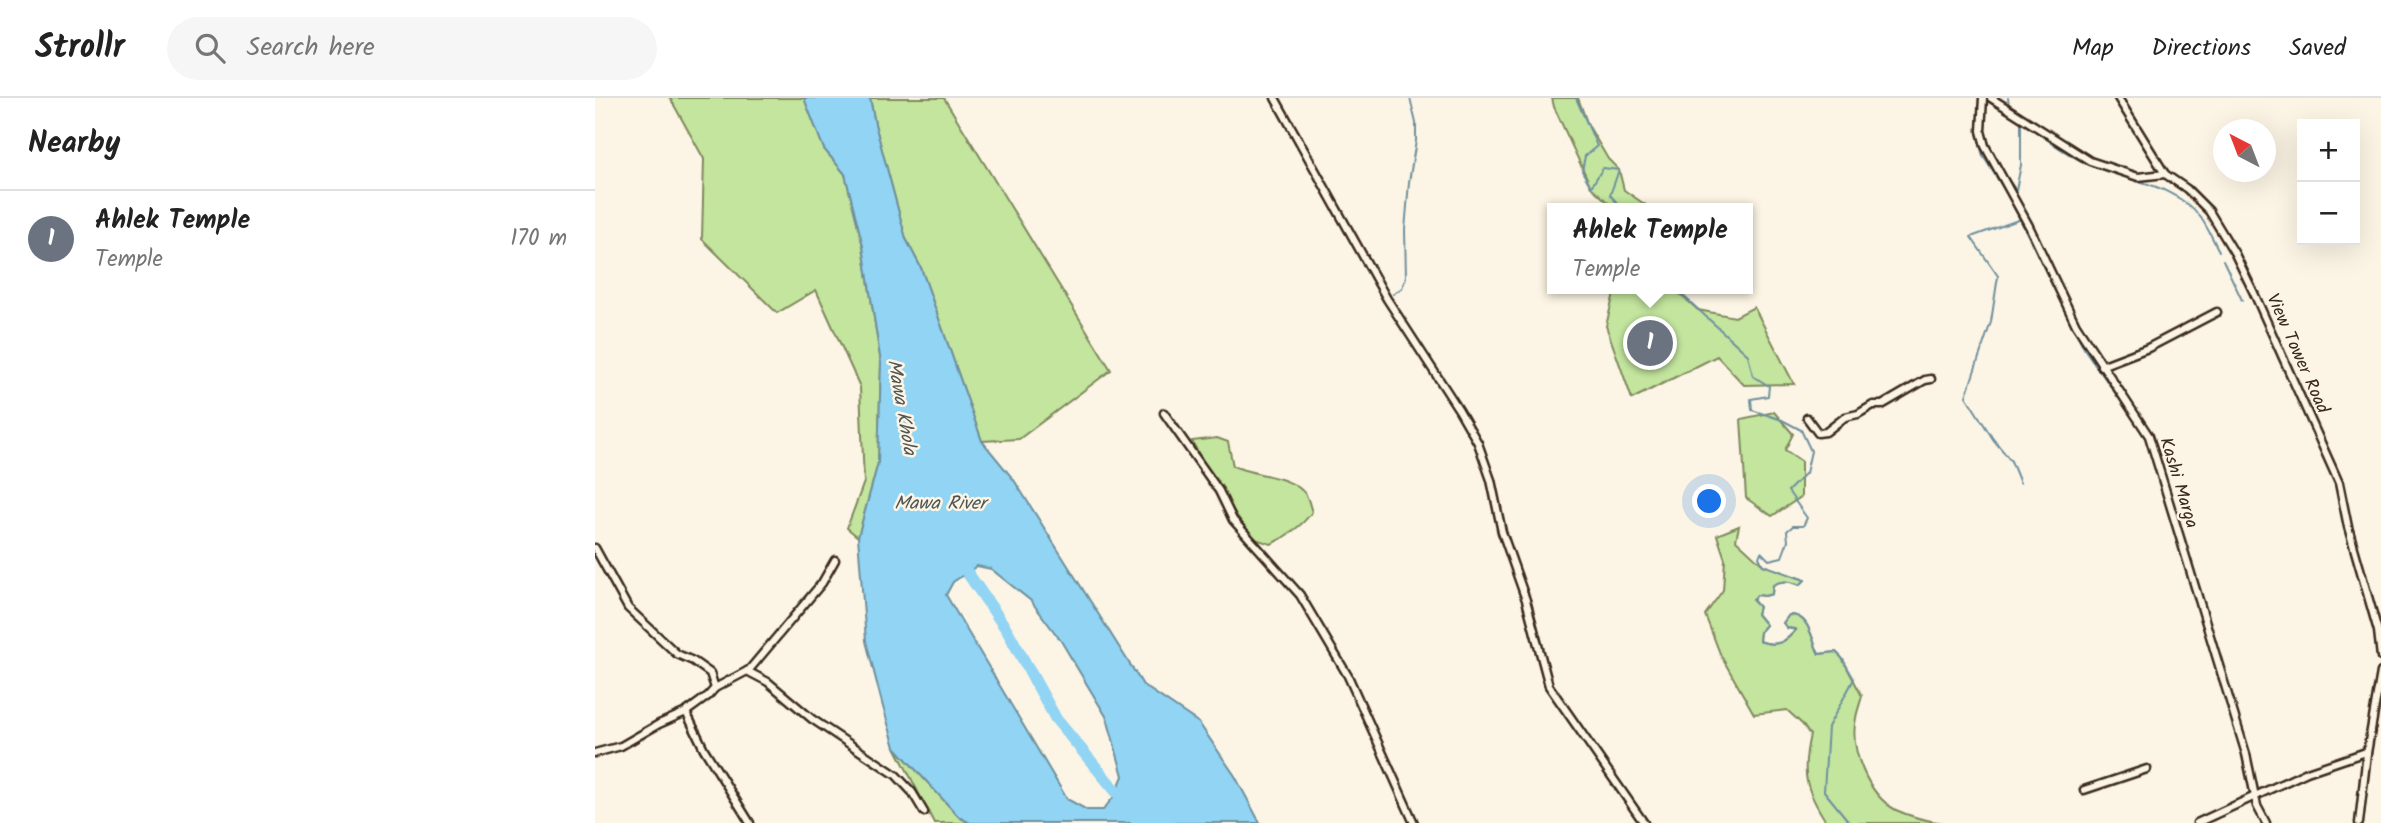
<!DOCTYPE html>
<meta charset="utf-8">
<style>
body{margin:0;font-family:Kalam,sans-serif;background:#f6f6f6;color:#222}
.controls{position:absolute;right:21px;top:21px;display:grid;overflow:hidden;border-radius:0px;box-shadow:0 7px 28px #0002}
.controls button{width:63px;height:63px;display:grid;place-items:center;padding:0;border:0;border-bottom:2px solid #e0e0e0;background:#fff;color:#222;font:35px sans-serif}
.compass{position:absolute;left:1618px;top:21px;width:63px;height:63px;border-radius:50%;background:#fff;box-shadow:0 7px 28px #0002;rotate:318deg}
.you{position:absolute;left:1115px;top:404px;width:24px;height:24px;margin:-18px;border:5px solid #fff;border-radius:50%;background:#1a73e8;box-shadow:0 0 0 10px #1a73e833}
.badge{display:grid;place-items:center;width:46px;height:46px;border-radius:50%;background:#0b8043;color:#fff;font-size:23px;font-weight:700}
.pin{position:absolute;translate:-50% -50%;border:4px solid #fff;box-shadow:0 2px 7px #0006}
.popup{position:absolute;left:952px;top:105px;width:206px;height:91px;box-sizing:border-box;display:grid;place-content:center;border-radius:0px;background:#fff;filter:drop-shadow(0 2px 5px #0005);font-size:23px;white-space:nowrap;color:#767676}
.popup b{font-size:26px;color:#222}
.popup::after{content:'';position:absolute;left:50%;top:100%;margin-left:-14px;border:14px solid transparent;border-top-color:#fff}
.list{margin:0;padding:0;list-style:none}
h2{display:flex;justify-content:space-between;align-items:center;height:91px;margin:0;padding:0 28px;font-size:30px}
h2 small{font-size:23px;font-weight:400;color:#767676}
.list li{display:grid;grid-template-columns:46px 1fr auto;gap:21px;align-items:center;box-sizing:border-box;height:98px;padding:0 28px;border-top:2px solid #e0e0e0}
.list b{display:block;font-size:26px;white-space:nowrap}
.list p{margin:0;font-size:23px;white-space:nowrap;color:#767676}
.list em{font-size:23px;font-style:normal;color:#767676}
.icon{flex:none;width:38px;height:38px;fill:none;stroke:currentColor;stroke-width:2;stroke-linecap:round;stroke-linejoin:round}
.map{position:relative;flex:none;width:1786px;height:725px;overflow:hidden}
header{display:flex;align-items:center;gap:42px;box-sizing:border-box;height:98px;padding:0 35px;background:#fff;border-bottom:2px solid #e0e0e0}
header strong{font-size:33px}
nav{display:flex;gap:38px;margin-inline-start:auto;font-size:24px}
.search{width:490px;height:63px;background:#f6f6f6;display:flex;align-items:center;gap:18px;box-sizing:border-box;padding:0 24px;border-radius:38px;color:#767676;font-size:26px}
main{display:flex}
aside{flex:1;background:#fff}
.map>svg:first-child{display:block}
.green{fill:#c3e59e;stroke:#7f885e;stroke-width:2}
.water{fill:#91d4f3;stroke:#6f909e;stroke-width:2;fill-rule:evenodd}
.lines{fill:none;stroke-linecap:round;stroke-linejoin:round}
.stream{stroke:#6f909e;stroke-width:2}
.river{stroke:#91d4f3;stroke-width:12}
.minor-casing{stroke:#3b2a1e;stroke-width:11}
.minor{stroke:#fcf5e5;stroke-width:6}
.labels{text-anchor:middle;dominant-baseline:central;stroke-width:5;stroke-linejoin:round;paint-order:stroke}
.street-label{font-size:18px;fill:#3b2a1e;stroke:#fcf5e5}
.water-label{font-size:19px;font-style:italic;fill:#505453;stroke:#fcf5e5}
</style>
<header>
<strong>Strollr</strong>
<div class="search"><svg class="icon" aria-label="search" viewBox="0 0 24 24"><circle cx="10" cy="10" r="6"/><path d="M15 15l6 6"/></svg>Search here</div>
<nav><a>Map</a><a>Directions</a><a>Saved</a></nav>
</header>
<main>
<aside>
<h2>Nearby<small></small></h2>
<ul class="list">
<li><span class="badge" style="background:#6b7280">1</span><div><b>Ahlek Temple</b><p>Temple</p></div><em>170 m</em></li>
</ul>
</aside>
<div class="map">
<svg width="1786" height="725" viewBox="0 0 1786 725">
<rect width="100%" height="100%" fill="#fcf5e5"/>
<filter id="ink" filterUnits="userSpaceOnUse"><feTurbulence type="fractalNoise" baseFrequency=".0143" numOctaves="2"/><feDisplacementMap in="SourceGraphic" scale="14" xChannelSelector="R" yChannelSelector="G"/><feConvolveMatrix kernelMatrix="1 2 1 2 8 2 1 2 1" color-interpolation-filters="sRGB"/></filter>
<g filter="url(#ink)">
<g class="green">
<path d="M75 0H209L229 51 250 76 268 148 286 265 283 365 263 439 252 430 269 384 265 289 221 192 182 215 107 141 109 61Z"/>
<path d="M275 0H349L516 272 424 341 387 343 326 170 311 141 280 26Z"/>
<path d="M957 0H983L993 27 1013 61 1024 72 1029 92 1055 110H1019L996 89 959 9Z"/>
<path d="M1020 191H1088L1084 195 1103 212 1140 219 1159 209 1199 286 1149 287 1122 258 1037 301 1011 228Z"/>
<path d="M1179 314 1198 336 1190 352 1206 363V399L1177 418 1151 400 1146 321Z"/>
<path d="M622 340 633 344 638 368C660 378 697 377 711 397 714 402 715 409 717 414 708 427 691 439 676 446L660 441 651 431 630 400 622 382 616 380 597 343Z"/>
<path d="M1144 428 1141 442 1168 467 1210 482 1205 487C1195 483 1187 482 1178 487L1177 496 1170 498 1162 497 1158 502 1164 509 1162 516 1171 527 1165 534 1164 543C1181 549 1190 545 1201 532L1192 530 1188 525 1194 517C1215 516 1216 541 1224 556L1241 554 1247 560 1267 598C1265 606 1262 613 1261 620 1254 651 1273 697 1301 712 1316 719 1333 723 1349 725H1232C1210 691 1206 676 1215 637L1207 626 1192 612 1159 616 1126 558 1110 517 1128 492 1130 461 1122 437Z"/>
<path d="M300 649 364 719 375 725H339Z"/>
</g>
<path class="water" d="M209 0H275L280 26 311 141 326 170 387 343 419 382 548 587 604 625 640 678 665 725H375L364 719 300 649 288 609 271 543 263 439 283 365 286 265 268 148 250 76 229 51ZM382 468 396 471 436 503 466 543 512 620 528 678 520 697 508 712H492L472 701 351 497 358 484Z"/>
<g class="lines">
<g class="stream">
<path d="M981 0 1002 48 990 58 987 73 996 89 1008 70 1024 72 1015 97 1025 108H1040L1041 110"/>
<path d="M1384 0 1382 35 1388 58 1414 99 1476 225"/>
<path d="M1413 0 1414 8"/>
<path d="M1392 2 1426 23V67L1421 92 1404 69 1389 34Z"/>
<path d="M1426 23C1448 38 1471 57 1495 67 1532 82 1580 86 1606 120 1613 130 1618 142 1624 153"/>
<path d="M1628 162 1647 202"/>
<path d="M1088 191 1084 194 1153 257 1158 278 1174 288 1173 298 1156 301 1157 312 1187 322 1206 332 1216 353 1211 375 1193 393 1212 420 1208 428H1198L1192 433 1193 443 1187 459 1174 462 1166 454 1164 459 1168 467 1210 482 1205 487C1195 483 1187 482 1178 487L1177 496 1170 498 1162 497 1158 503 1164 509 1162 516 1171 527 1165 534 1164 543C1181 549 1190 545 1201 531L1192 530 1188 525 1194 517C1215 516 1216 541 1224 556L1241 554 1247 560 1259 581 1233 629 1229 693 1255 725"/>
<path d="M798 196 807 190 811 180 810 132 814 84 821 43V25L815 0"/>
<path d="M1479 230 1490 252 1548 335"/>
<path d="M1425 385 1416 363 1398 341 1371 298 1396 224 1403 178 1376 139 1426 121"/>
</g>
<path class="river" d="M363 461 412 532 461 621 524 697 543 725"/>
<g class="minor-casing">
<g id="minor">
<path d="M680 0 792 201 864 312 883 345 896 382 907 434 931 502 954 588 1049 725"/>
<path d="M1388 0 1386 33 1390 48 1434 128 1481 227 1554 338 1651 656 1662 708 1671 725"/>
<path d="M1396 0 1495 63 1543 79 1570 76"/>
<path d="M1523 0 1570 76 1592 91 1614 113 1640 156 1658 193 1744 385 1753 429 1783 533 1786 559"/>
<path d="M1506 268 1553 250 1622 214"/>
<path d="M569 315 624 393 638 422 705 497 753 578 819 725"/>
<path d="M1212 320 1223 335 1231 334 1250 319 1263 316 1278 307H1287L1330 282 1336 281"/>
<path d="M0 450 33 510 82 556 98 563 115 575 120 590 113 598 91 614 64 626 26 648 0 655"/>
<path d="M152 573 173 584 217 621 301 677 317 694 329 714"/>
<path d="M120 590 154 572 227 485 240 462"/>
<path d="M91 614 109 651 155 725"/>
<path d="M1489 692 1552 671"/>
<path d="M1602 725 1712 674 1771 654 1772 655"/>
<path d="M1764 725 1772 655 1786 574"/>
</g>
</g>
<use href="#minor" class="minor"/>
</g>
</g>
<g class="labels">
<g class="street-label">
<text transform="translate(1702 256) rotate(66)">View Tower Road</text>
<text transform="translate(1583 385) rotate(73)">Kashi Marga</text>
</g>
<g class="water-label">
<text transform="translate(306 309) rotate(80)">Mawa Khola</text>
<text x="345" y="406">Mawa River</text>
</g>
</g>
</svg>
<div class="controls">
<button>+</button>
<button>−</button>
</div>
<svg class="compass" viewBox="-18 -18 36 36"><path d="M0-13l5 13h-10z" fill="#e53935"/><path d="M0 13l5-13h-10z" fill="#767676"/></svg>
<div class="you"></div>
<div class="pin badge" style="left:1055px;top:245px;background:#6b7280">1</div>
<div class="popup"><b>Ahlek Temple</b>Temple</div>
</div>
</main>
